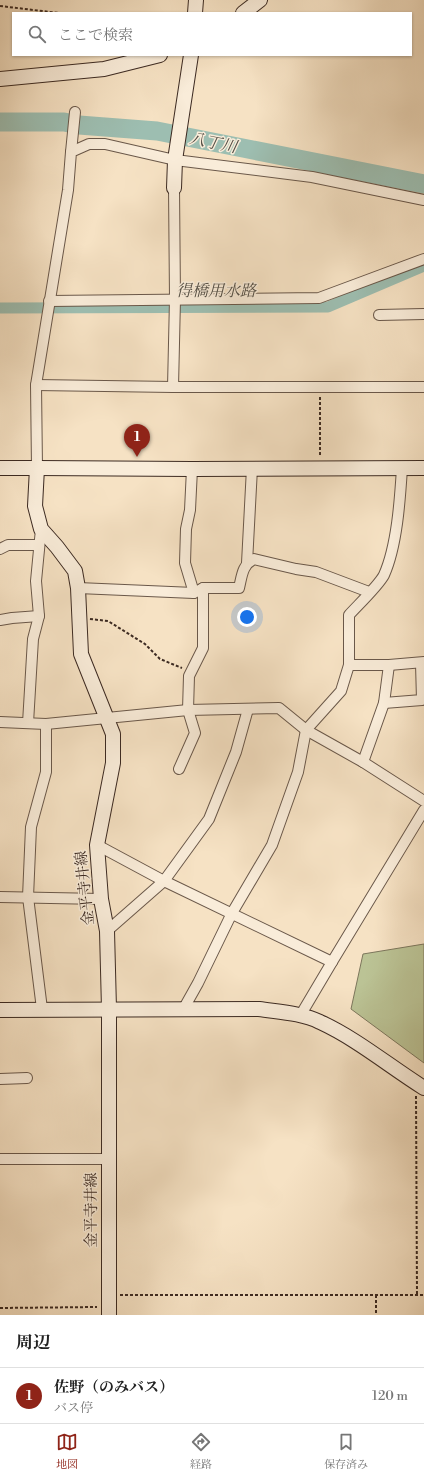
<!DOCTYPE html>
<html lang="ja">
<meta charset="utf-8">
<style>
body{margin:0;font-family:"Libre Bodoni","Noto Serif JP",serif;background:#f6f6f6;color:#222}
.you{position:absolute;left:247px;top:617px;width:14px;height:14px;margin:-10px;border:3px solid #fff;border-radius:50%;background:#1a73e8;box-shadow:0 0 0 6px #1a73e833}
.badge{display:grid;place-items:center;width:26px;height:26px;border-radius:50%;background:#8f2418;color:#fff;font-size:13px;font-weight:700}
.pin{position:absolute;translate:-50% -33px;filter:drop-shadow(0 1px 2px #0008)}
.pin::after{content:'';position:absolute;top:21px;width:14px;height:12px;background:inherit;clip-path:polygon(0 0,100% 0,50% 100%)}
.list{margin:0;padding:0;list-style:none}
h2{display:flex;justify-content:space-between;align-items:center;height:52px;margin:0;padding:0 16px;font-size:17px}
h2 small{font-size:13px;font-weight:400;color:#767676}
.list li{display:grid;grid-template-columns:26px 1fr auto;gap:12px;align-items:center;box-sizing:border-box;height:56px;padding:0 16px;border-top:1px solid #e0e0e0}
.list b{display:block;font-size:15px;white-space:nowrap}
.list p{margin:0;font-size:13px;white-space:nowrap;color:#767676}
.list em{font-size:13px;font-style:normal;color:#767676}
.icon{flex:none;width:22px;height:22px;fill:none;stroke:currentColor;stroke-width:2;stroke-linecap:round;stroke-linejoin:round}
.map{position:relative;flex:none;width:424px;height:1315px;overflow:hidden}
.search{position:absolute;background:#fff;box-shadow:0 1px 3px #0004;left:12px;right:12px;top:12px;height:44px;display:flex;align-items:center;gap:10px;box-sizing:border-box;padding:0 14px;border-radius:0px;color:#767676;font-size:15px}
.sheet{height:108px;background:#fff}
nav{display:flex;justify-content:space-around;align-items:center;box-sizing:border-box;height:56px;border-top:1px solid #e0e0e0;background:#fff;font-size:11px;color:#767676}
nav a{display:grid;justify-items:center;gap:2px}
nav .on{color:#8f2418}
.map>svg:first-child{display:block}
.green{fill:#bbc395;stroke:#7c765c}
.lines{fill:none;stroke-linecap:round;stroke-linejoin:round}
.canal{stroke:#9dbeb1;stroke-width:11}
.river{stroke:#9dbeb1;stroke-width:19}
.street-casing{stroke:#6a584a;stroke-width:12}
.secondary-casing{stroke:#3c2a22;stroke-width:16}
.path{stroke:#3c2a22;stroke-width:2;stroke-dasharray:3 2;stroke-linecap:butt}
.street{stroke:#f9ecd9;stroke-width:10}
.secondary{stroke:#f9ecd9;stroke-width:14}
.labels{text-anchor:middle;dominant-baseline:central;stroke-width:3;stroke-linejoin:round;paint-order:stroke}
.street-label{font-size:15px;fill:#3c2a22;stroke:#f9ecd9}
.water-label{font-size:16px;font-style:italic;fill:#544f46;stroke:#f9ecd9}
</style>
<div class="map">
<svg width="424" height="1315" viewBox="0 0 424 1315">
<rect width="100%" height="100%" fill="#f6e2c4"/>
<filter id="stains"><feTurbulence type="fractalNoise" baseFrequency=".005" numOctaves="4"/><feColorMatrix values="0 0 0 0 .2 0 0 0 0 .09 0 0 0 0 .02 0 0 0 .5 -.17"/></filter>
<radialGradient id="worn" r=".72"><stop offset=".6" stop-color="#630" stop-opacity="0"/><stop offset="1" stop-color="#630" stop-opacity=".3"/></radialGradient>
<path class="green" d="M424 944V1063L351 1009 363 954Z"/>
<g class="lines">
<path class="canal" d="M0 308 328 307 424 266"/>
<path class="river" d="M0 122H64L79 125 157 131 424 184"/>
<g class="street-casing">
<g id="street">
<path d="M71 152 75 112"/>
<path d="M49 301 319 298 424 259"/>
<path d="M379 315 424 314"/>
<path d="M36 385 173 387H424"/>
<path d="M173 387 175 299 174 188"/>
<path d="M37 468 36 385 68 190 71 152 89 144H105L175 160 312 177 424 200"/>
<path d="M192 469 190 510 186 529 185 563 194 593"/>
<path d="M0 549 8 545H38"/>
<path d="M247 563 252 468"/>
<path d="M78 588 194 593 203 588H239C242 576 242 565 254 559L296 569 316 572 369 592"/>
<path d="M0 620 12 618 39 616"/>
<path d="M349 665H389L424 662"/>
<path d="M384 703 422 700 421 663"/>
<path d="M0 722 46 724 188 710 279 708 306 730 363 762 424 801"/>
<path d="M28 723 33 639 39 616 36 581 41 529"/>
<path d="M363 762 384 703 389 665"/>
<path d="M179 769 195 733 188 710 189 676 203 648V588"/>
<path d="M97 845 164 881 332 962 300 1016"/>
<path d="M0 897 101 899"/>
<path d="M107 931 164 881 209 819 236 752 248 709"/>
<path d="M332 962 424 810"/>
<path d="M184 1008 198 983 232 913 272 845 298 772 306 730 341 691 349 665V615C358 605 379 585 384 575 397 546 400 500 402 468"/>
<path d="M42 1009 28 897 31 827 46 772V724"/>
<path d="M0 1079 27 1078"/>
<path d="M0 1159H108"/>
</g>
</g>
<g class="secondary-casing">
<g id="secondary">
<path d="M195 13 196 0"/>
<path d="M243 13 260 0"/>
<path d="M0 79 104 69 160 55"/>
<path d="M174 188 175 160 191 55"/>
<path d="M0 468H37L35 506 41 529 57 547 75 571 78 588 81 654 113 734V763L97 845 101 899 107 931 109 1009V1315"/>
<path d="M37 468 192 469 424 468"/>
<path d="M0 1010 259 1009C279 1012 302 1013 320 1022 357 1039 389 1066 424 1088"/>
</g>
</g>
<g class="path">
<path d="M0 6 59 13"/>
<path d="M320 397V457"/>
<path d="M90 619 108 621 145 644 160 659 182 668"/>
<path d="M416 1096 417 1295"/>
<path d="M120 1295H424"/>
<path d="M376 1295V1315"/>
<path d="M0 1308 97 1307"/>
</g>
<use href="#street" class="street"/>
<use href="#secondary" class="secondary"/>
</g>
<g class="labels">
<g class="street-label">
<text transform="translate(85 888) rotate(-96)">金平寺井線</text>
<text transform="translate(91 1210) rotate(-90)">金平寺井線</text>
</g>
<g class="water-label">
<text transform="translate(213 143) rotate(11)">八丁川</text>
<text x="216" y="291">得橋用水路</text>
</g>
</g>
<rect width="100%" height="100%" filter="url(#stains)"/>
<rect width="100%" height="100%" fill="url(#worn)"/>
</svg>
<div class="you"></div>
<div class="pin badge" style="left:137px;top:457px">1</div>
<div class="search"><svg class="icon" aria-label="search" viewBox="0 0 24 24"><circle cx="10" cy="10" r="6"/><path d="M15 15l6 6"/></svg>ここで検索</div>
</div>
<section class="sheet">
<h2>周辺<small></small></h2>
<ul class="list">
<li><span class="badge">1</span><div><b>佐野（のみバス）</b><p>バス停</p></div><em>120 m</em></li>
</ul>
</section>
<nav>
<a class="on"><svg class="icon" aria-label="map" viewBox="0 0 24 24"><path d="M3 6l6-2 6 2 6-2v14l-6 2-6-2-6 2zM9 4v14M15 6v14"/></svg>地図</a>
<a><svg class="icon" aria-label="directions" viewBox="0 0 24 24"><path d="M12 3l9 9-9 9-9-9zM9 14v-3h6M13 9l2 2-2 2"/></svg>経路</a>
<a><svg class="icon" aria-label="saved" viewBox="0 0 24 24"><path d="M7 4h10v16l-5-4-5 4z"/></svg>保存済み</a>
</nav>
